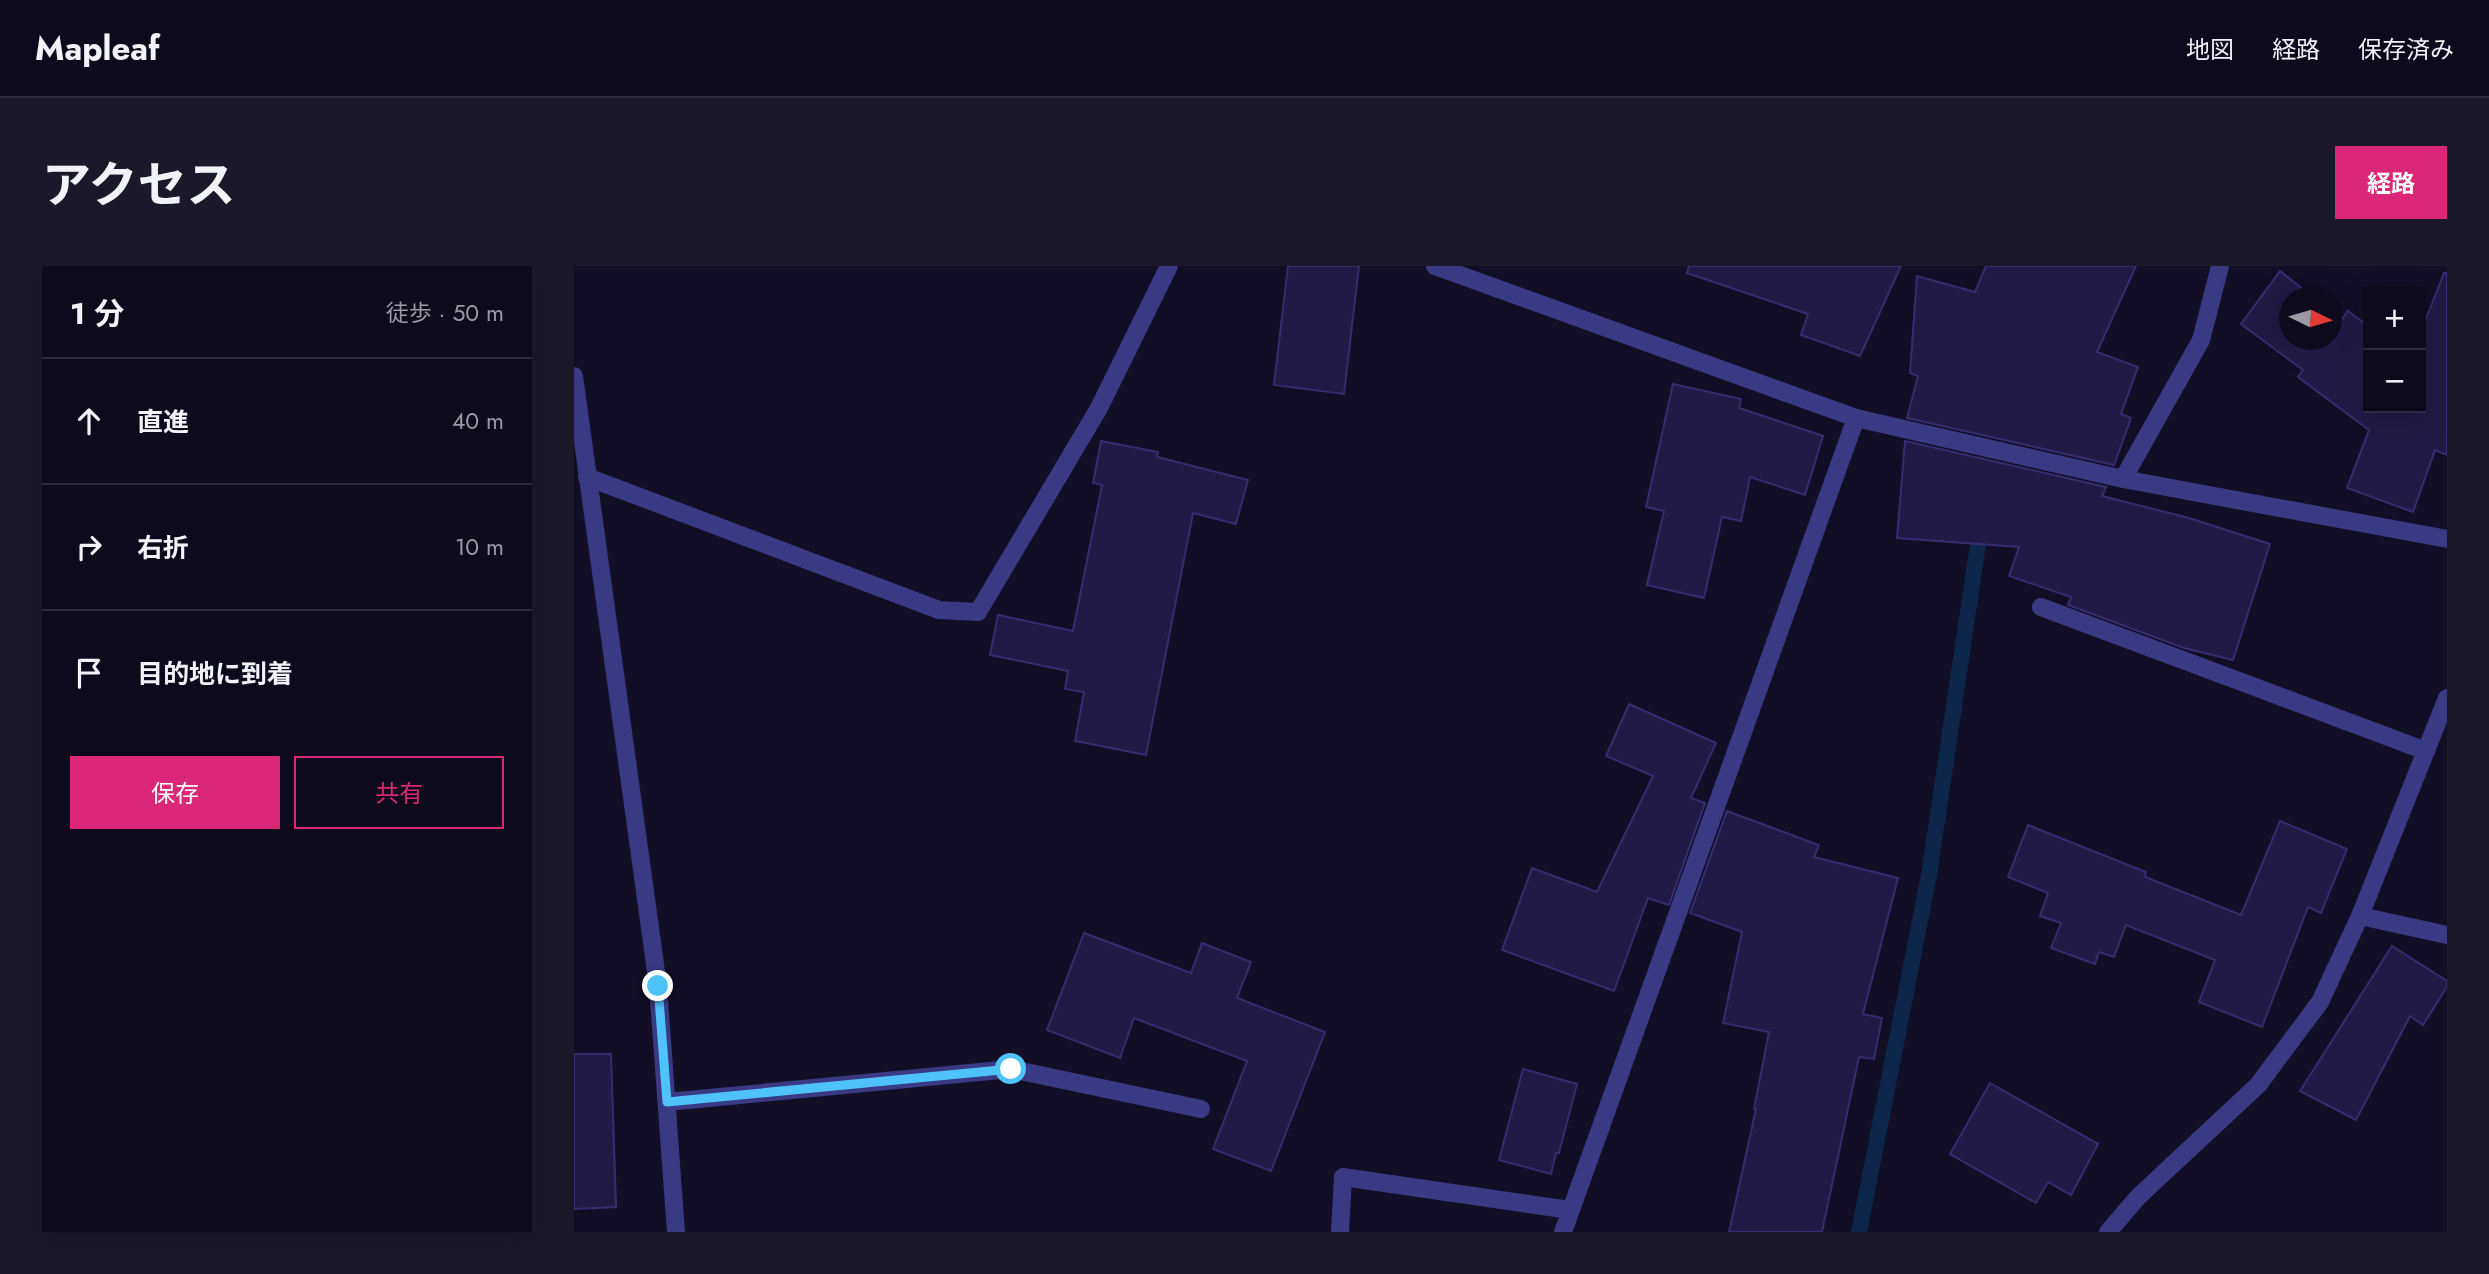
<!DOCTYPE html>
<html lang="ja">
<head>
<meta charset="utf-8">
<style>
  body { margin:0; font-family:Jost,"Noto Sans JP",sans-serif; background:#1b1829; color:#f1f3f6 }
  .controls { position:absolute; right:21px; top:21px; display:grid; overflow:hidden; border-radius:0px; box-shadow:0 7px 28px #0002 }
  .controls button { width:63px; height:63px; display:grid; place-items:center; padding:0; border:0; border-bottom:2px solid #2d2b3b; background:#0d0a1c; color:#f1f3f6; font:35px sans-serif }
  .compass { position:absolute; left:1705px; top:21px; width:63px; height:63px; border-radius:50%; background:#0d0a1c; box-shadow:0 7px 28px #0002; rotate:95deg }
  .stop { position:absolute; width:21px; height:21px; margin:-16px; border:5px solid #4fc3f7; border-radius:50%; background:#fff }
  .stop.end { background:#4fc3f7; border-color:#fff; box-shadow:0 2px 7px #0008 }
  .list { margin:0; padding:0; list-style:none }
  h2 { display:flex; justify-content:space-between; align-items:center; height:91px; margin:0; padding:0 28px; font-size:30px }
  h2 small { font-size:23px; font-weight:400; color:#9a9aa3 }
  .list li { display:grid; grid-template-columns:46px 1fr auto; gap:21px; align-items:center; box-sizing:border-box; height:126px; padding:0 28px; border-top:2px solid #2d2b3b }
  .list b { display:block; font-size:26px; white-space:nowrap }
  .list em { font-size:23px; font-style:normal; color:#9a9aa3 }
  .actions { display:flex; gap:14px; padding:21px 28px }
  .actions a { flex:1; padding:16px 0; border:2px solid #db2777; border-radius:0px; text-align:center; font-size:24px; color:#db2777 }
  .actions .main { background:#db2777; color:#fff }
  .icon { flex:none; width:38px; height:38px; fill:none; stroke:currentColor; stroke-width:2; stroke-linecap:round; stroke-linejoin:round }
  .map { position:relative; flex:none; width:1873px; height:966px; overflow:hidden; border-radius:0px }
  header { display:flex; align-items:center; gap:42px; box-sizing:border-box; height:98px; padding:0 35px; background:#0d0a1c; border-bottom:2px solid #2d2b3b }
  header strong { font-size:33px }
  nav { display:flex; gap:38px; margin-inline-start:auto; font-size:24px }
  .intro { display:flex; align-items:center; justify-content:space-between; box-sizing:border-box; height:168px; padding:0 42px }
  h1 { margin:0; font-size:49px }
  .button { padding:18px 32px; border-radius:0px; background:#db2777; color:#fff; font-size:24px; font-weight:700 }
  main { display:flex; gap:42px; padding:0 42px }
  aside { flex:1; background:#0d0a1c; border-radius:0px; box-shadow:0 7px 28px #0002 }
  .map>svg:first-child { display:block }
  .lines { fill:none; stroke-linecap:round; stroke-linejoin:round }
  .stream { stroke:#0c274b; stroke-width:16 }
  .building { fill:#211a46; stroke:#372c72; stroke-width:2 }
  .minor { stroke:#393984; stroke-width:18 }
  .route { stroke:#4fc3f7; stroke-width:9 }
</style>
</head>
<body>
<header>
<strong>Mapleaf</strong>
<nav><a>地図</a><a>経路</a><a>保存済み</a></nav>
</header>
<div class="intro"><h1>アクセス</h1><a class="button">経路</a></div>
<main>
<aside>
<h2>1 分<small>徒歩 · 50 m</small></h2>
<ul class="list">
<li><svg class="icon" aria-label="ahead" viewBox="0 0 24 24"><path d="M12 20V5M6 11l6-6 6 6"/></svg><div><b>直進</b></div><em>40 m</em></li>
<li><svg class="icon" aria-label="right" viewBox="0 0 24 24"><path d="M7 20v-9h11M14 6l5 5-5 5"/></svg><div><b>右折</b></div><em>10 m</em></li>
<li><svg class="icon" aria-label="arrive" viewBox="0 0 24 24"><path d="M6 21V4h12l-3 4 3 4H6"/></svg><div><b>目的地に到着</b></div></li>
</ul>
<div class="actions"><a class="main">保存</a><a>共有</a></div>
</aside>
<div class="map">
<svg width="1873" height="966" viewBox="0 0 1873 966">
  <rect width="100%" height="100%" fill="#110e25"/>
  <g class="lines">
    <!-- stream -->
    <path class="stream" d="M 1285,966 L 1355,609 L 1407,258"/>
  </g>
  <!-- building -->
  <g class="building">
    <path d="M 714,0 L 785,0 L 770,128 L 700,119 Z"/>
    <path d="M 1115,0 L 1327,0 L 1286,90 L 1227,69 L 1234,48 L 1113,7 Z"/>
    <path d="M 1412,0 L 1562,0 L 1523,86 L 1564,101 L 1547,148 L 1557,152 L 1540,199 L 1333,152 L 1344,110 L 1336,107 L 1343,10 L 1401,26 Z"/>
    <path d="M 1706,5 L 1740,32 L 1716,32 L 1716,74 L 1758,74 L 1758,45 L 1768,53 L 1774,45 L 1794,60 L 1794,142 L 1847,142 L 1847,66 L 1870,7 L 1873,7 L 1873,189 L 1861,184 L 1839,246 L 1773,222 L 1795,164 L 1724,111 L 1729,104 L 1667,58 Z"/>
    <path d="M 1099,118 L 1167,133 L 1165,142 L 1249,170 L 1231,229 L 1176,211 L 1167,255 L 1148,251 L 1130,332 L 1073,319 L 1090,245 L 1072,241 Z"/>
    <path d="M 527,175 L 584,186 L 583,191 L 674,214 L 662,258 L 619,247 L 572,489 L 501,475 L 510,426 L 491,423 L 494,405 L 416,389 L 424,349 L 499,365 L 528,219 L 519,217 Z"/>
    <path d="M 1331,175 L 1532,221 L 1528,230 L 1615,252 L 1696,278 L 1659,394 L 1610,382 L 1494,339 L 1497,331 L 1435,310 L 1445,281 L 1323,272 Z"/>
    <path d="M 1055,438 L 1142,477 L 1117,532 L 1131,537 L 1095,639 L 1074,632 L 1040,725 L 928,684 L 958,602 L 1023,626 L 1079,510 L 1032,490 Z"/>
    <path d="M 1153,545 L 1245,579 L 1240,591 L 1324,612 L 1289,748 L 1308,752 L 1300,793 L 1285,791 L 1248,966 L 1155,966 L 1182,843 L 1180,843 L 1195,766 L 1149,757 L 1168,666 L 1116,647 Z"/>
    <path d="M 1706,555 L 1773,583 L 1747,647 L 1734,641 L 1688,761 L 1625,736 L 1641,694 L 1552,659 L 1540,691 L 1525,686 L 1521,698 L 1477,682 L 1487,657 L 1466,650 L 1474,627 L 1434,611 L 1454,559 L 1572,606 L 1571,611 L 1667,649 Z"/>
    <path d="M 510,667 L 617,707 L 628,677 L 677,696 L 663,732 L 751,766 L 697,905 L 639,883 L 673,795 L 560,752 L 546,792 L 473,764 Z"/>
    <path d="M 1818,680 L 1873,715 L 1873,721 L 1849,759 L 1836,750 L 1782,854 L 1726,825 Z"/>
    <path d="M 0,788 L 37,788 L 42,941 L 0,943 Z"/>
    <path d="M 949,803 L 1003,818 L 985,887 L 982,887 L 977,908 L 925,894 Z"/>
    <path d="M 1416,817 L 1524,878 L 1497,929 L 1474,916 L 1462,937 L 1376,888 Z"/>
  </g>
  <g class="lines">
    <!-- minor -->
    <g class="minor">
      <path d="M 861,0 L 1282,152 L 1549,213 L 1873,273"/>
      <path d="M 0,110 L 84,720 L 102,966"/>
      <path d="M 13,211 L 365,344 L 404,346 L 525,142 L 595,0"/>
      <path d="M 1549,213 L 1627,74 L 1646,0"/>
      <path d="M 1467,341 L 1852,485"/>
      <path d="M 1786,650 L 1873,669"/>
      <path d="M 93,836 L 437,803 L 627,843"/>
      <path d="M 766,966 L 769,911 L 996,944"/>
      <path d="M 989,966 L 1282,152"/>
      <path d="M 1534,966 L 1564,931 L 1684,819 L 1746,736 L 1786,650 L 1873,432"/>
    </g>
  </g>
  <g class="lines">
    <!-- route -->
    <path class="route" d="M 84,720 L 93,836 L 437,803"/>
  </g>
</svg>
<div class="controls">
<button>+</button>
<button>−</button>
</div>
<svg class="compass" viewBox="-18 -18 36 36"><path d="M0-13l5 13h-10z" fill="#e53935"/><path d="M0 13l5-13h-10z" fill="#9a9aa3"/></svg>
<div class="stop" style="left:437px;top:803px"></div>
<div class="stop end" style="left:84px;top:720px"></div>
</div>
</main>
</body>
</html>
